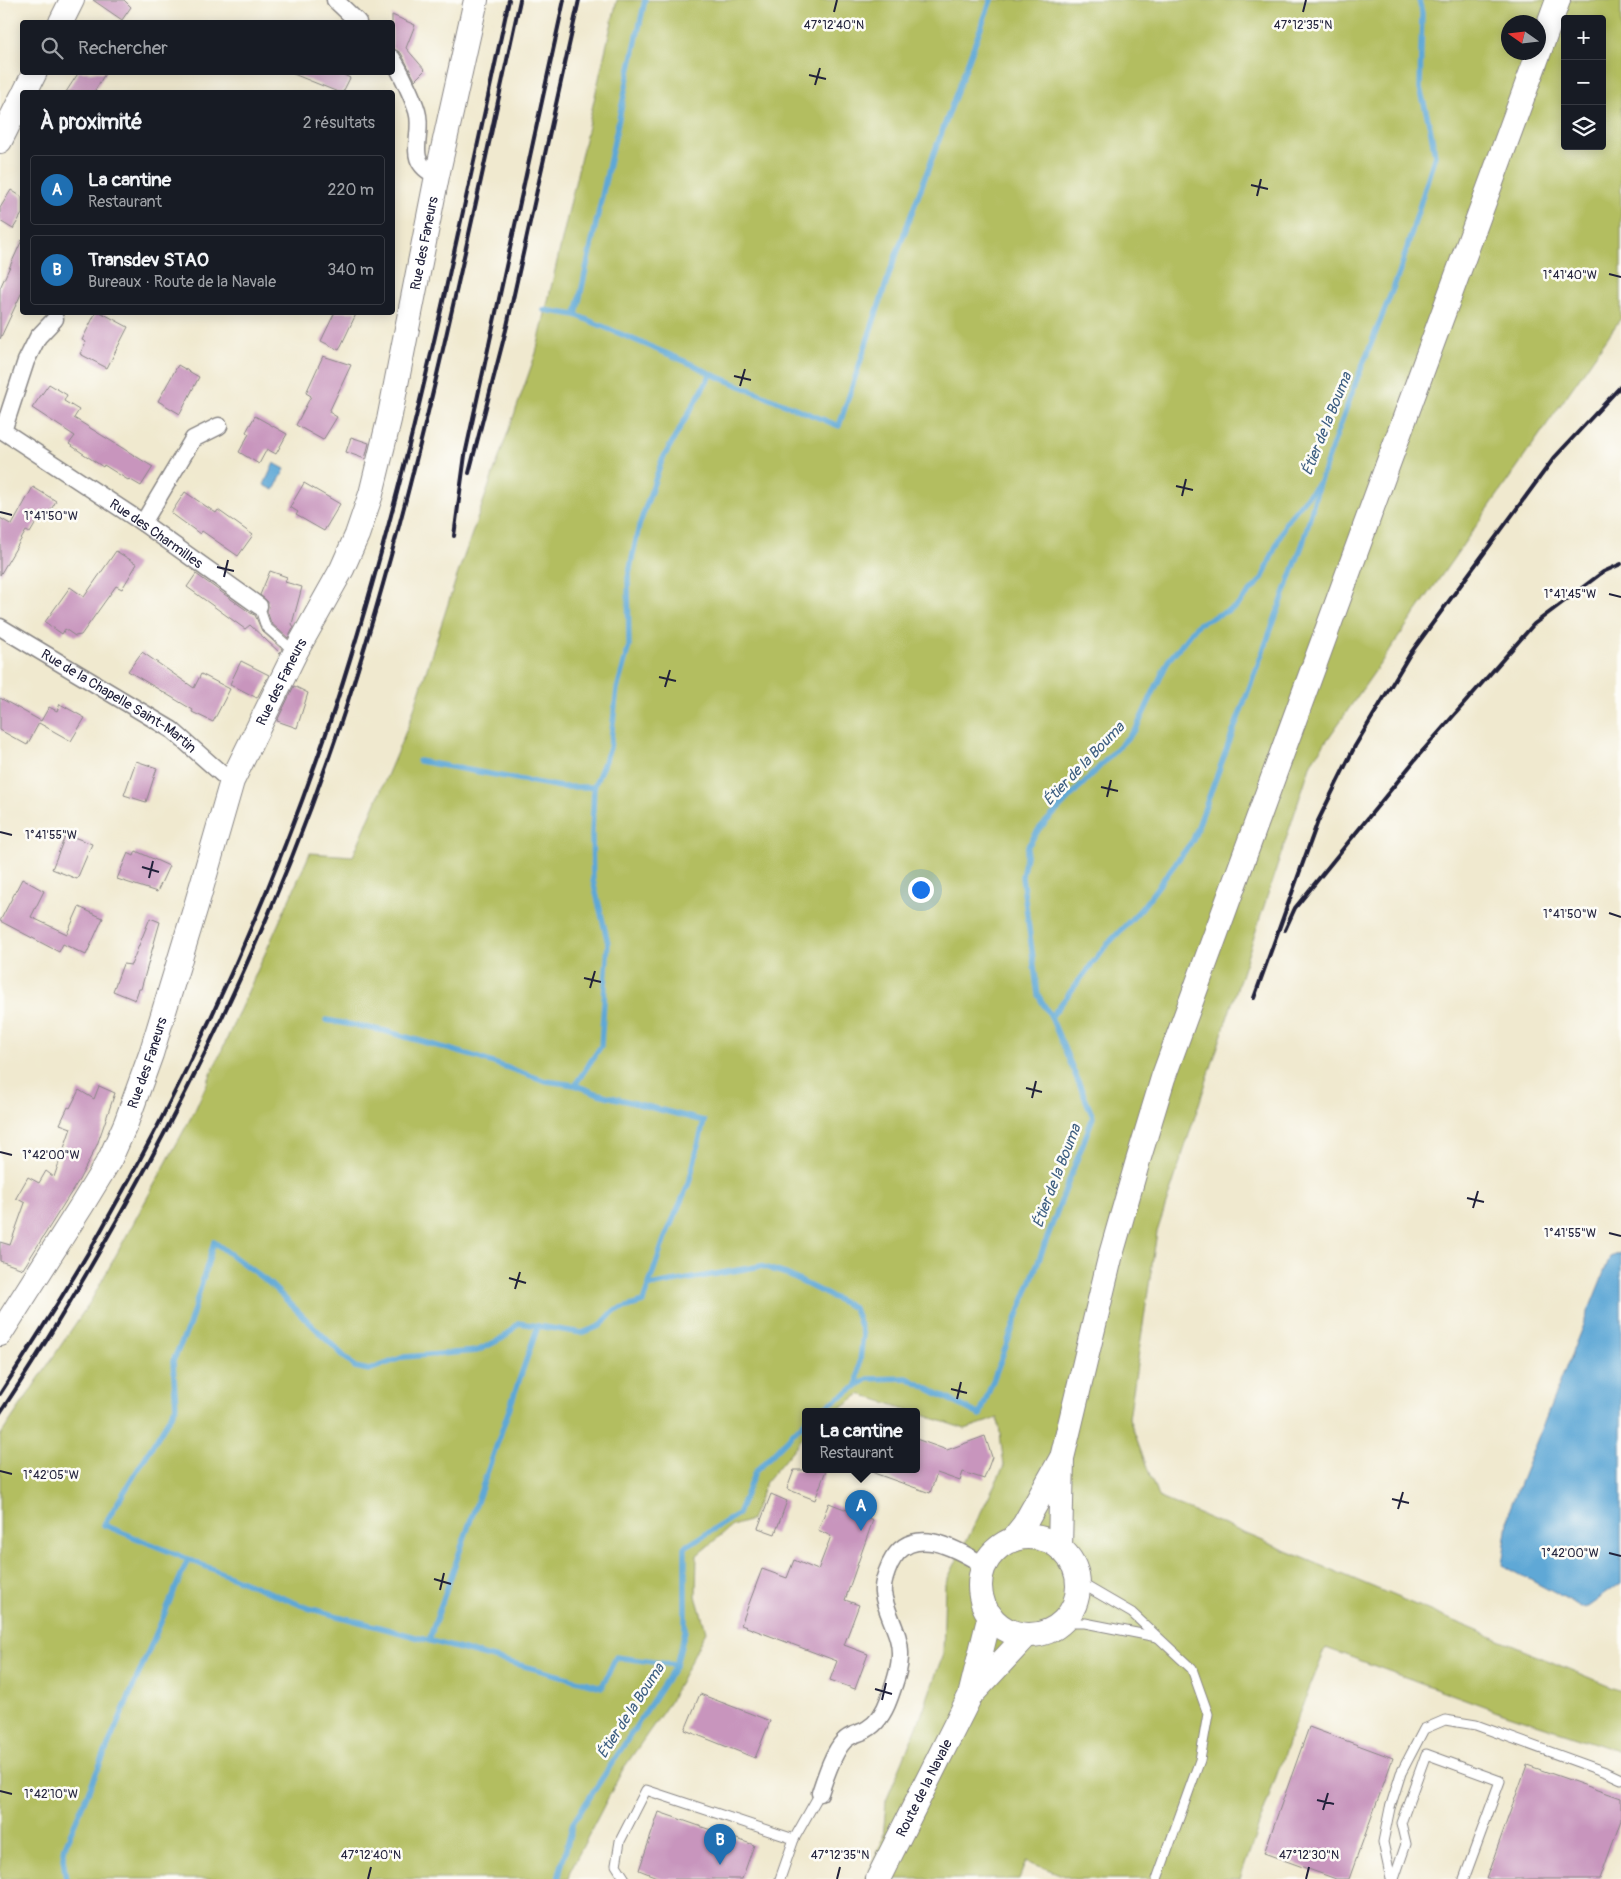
<!DOCTYPE html>
<html lang="fr">
<head>
<meta charset="utf-8">
<style>
  body { margin:0; font-family:Pangolin,sans-serif; background:#242831; color:#f1f3f6 }
  .controls { position:absolute; right:15px; top:15px; display:grid; overflow:hidden; border-radius:5px; box-shadow:0 2px 12px #0003 }
  .controls button { width:45px; height:45px; display:grid; place-items:center; padding:0; border:0; border-bottom:1px solid #363941; background:#171b24; color:#f1f3f6; font:25px sans-serif }
  .compass { position:absolute; left:1501px; top:15px; width:45px; height:45px; border-radius:50%; background:#171b24; box-shadow:0 2px 12px #0003; rotate:284deg }
  .you { position:absolute; left:920px; top:889px; width:18px; height:18px; margin:-12px; border:4px solid #fff; border-radius:50%; background:#1a73e8; box-shadow:0 0 0 8px #1a73e833 }
  .badge { display:grid; place-items:center; width:32px; height:32px; border-radius:50%; background:#1f6fb2; color:#fff; font-size:16px; font-weight:700 }
  .pin { position:absolute; translate:-50% -41px; filter:drop-shadow(0 1px 2px #0008) }
  .pin::after { content:''; position:absolute; top:26px; width:18px; height:15px; background:inherit; clip-path:polygon(0 0,100% 0,50% 100%) }
  .popup { position:absolute; left:802px; top:1408px; width:118px; height:65px; box-sizing:border-box; display:grid; place-content:center; border-radius:5px; background:#171b24; filter:drop-shadow(0 1px 4px #0005); font-size:16px; white-space:nowrap; color:#9ea1a6 }
  .popup b { font-size:19px; color:#f1f3f6 }
  .popup::after { content:''; position:absolute; left:50%; top:100%; margin-left:-10px; border:10px solid transparent; border-top-color:#171b24 }
  .list { margin:0; padding:0; list-style:none }
  h2 { display:flex; justify-content:space-between; align-items:center; height:65px; margin:0; padding:0 20px; font-size:21px }
  h2 small { font-size:16px; font-weight:400; color:#9ea1a6 }
  .list li { display:grid; grid-template-columns:32px 1fr auto; gap:15px; align-items:center; box-sizing:border-box; height:70px; margin:0 10px 10px; padding:0 10px; border:1px solid #363941; border-radius:5px }
  .list b { display:block; font-size:19px; white-space:nowrap }
  .list p { margin:0; font-size:16px; white-space:nowrap; color:#9ea1a6 }
  .list em { font-size:16px; font-style:normal; color:#9ea1a6 }
  .icon { flex:none; width:28px; height:28px; fill:none; stroke:currentColor; stroke-width:2; stroke-linecap:round; stroke-linejoin:round }
  .map { position:relative; flex:none; width:1621px; height:1879px; overflow:hidden }
  .search { position:absolute; background:#171b24; box-shadow:0 2px 12px #0003; left:20px; top:20px; width:375px; height:55px; display:flex; align-items:center; gap:12px; box-sizing:border-box; padding:0 18px; border-radius:5px; color:#9ea1a6; font-size:19px }
  .panel { position:absolute; background:#171b24; box-shadow:0 2px 12px #0003; left:20px; top:90px; width:375px; height:225px; border-radius:5px }
  .map>svg:first-child { display:block }
  .green { fill:#b3be60; stroke:#6a704e; fill-rule:evenodd }
  .water { fill:#5ea8d6; stroke:#406588 }
  .lines { fill:none; stroke-linecap:round; stroke-linejoin:round }
  .stream { stroke:#5ea8d6; stroke-width:5.5 }
  .building { fill:#c895bd }
  .lane-casing { stroke:#898685; stroke-width:11 }
  .street-casing { stroke:#898685; stroke-width:19 }
  .secondary-casing { stroke:#898685; stroke-width:26 }
  .lane { stroke:#fff; stroke-width:9 }
  .street { stroke:#fff; stroke-width:16 }
  .secondary { stroke:#fff; stroke-width:24 }
  .rail { stroke:#22223b; stroke-width:4 }
  .ticks { fill:none; stroke:#22223b; stroke-width:2 }
  .labels { text-anchor:middle; dominant-baseline:central; stroke-width:5; stroke-linejoin:round; paint-order:stroke }
  .street-label { font-size:14px; fill:#22223b; stroke:#fdfcf7 }
  .water-label { font-size:15px; font-style:italic; fill:#3d5e81; stroke:#fdfcf7 }
  .ticks-label { font-size:12px; text-anchor:middle; fill:#22223b; stroke:#fdfcf7; stroke-width:5; stroke-linejoin:round; paint-order:stroke }
</style>
</head>
<body>
<div class="map">
<svg width="1621" height="1879" viewBox="0 0 1621 1879">
  <rect width="100%" height="100%" fill="#fdfcf7"/>
  <filter id="ink" filterUnits="userSpaceOnUse"><feTurbulence type="fractalNoise" baseFrequency=".02" numOctaves="2"/><feDisplacementMap in="SourceGraphic" scale="10" xChannelSelector="R" yChannelSelector="G"/><feConvolveMatrix kernelMatrix="1 2 1 2 8 2 1 2 1" color-interpolation-filters="sRGB"/></filter>
  <filter id="wash" filterUnits="userSpaceOnUse"><feTurbulence type="fractalNoise" baseFrequency=".0096" numOctaves="4" result="noise"/><feDisplacementMap in="SourceGraphic" scale="20" xChannelSelector="R" yChannelSelector="G"/><feGaussianBlur stdDeviation="1.12" result="paint"/><feColorMatrix in="noise" values="0 0 0 0 0 0 0 0 0 0 0 0 0 0 0 0 0 1.4 0 .05"/><feComposite in="paint" operator="in"/></filter>
  <g filter="url(#wash)">
    <rect width="100%" height="100%" fill="#f0e9cf"/>
    <!-- green -->
    <path class="green" d="M 617,0 L 1621,0 L 1621,318 L 1311,763 L 1157,1232 L 1129,1418 L 1158,1497 L 1621,1691 L 1621,1752 L 1503,1713 L 1326,1648 L 1294,1726 L 1240,1879 L 1073,1879 L 1026,1861 L 1019,1879 L 866,1879 L 883,1839 L 886,1801 L 920,1719 L 943,1654 L 945,1584 L 1004,1466 L 998,1418 L 965,1429 L 860,1394 L 835,1412 L 806,1412 L 806,1434 L 766,1482 L 751,1520 L 732,1526 L 697,1555 L 696,1596 L 706,1631 L 669,1703 L 623,1769 L 570,1871 L 568,1879 L 0,1879 L 0,1436 L 92,1299 L 195,1110 L 310,853 L 353,856 L 409,724 L 457,576 L 536,353 ZM 1565,19 L 1602,19 L 1602,146 L 1565,146 ZM 1508,22 L 1538,22 L 1538,52 L 1508,52 Z"/>
    <!-- water -->
    <g class="water">
      <path d="M 274,463 L 285,469 L 274,490 L 264,485 Z"/>
      <path d="M 1621,1253 L 1621,1583 L 1585,1609 L 1502,1565 L 1510,1508 L 1610,1257 Z"/>
    </g>
    <g class="lines">
      <!-- stream -->
      <g class="stream">
        <path d="M 544,310 L 576,315 L 696,366 L 711,374 L 839,426 L 891,269 L 991,0"/>
        <path d="M 576,315 L 645,0"/>
        <path d="M 419,761 L 561,787 L 594,787"/>
        <path d="M 1051,1017 L 1105,947 L 1141,909 L 1193,840 L 1303,543 L 1319,483"/>
        <path d="M 326,1020 L 385,1031 L 473,1056 L 546,1081 L 575,1085 L 599,1094 L 704,1121 L 689,1183 L 664,1240 L 643,1302 L 614,1311 L 600,1326 L 582,1333 L 519,1323 L 503,1338 L 477,1351 L 404,1357 L 369,1370 L 355,1367 L 269,1283 L 214,1242 L 189,1326 L 173,1361 L 176,1407 L 104,1525 L 308,1608 L 602,1687 L 616,1657 L 676,1665"/>
        <path d="M 575,1085 L 601,1046 L 608,943 L 593,880 L 592,834 L 594,787 L 610,748 L 617,689 L 629,646 L 628,578 L 639,526 L 662,460 L 711,374"/>
        <path d="M 649,1286 L 761,1266 L 786,1274 L 854,1308 L 863,1335 L 857,1386"/>
        <path d="M 817,1412 L 868,1379 L 907,1378 L 980,1415 L 1093,1117 L 1051,1017 L 1038,995 L 1022,877 L 1028,846 L 1039,829 L 1136,729 L 1168,661 L 1198,624 L 1236,607 L 1262,579 L 1286,522 L 1320,481 L 1355,384 L 1400,271 L 1435,155 L 1430,127 L 1420,88 L 1422,13 L 1419,0"/>
        <path d="M 429,1640 L 538,1326"/>
        <path d="M 66,1879 L 63,1858 L 65,1846 L 188,1559"/>
        <path d="M 558,1879 L 573,1823 L 676,1665 L 685,1631 L 685,1547 L 738,1514 L 755,1472 L 806,1420"/>
      </g>
    </g>
    <g id="blocks">
      <!-- building -->
      <g class="building">
        <path d="M 93,0 L 124,0 L 131,7 L 122,20 Z"/>
        <path d="M 392,15 L 415,25 L 406,48 L 425,70 L 415,80 L 401,53 L 392,48 Z"/>
        <path d="M 79,72 L 106,72 L 94,92 L 66,92 Z"/>
        <path d="M 338,72 L 350,78 L 343,92 L 338,92 L 291,73 Z"/>
        <path d="M 11,190 L 22,197 L 22,214 L 13,229 L 0,221 L 0,208 Z"/>
        <path d="M 22,240 L 22,292 L 0,339 L 0,288 Z"/>
        <path d="M 96,312 L 100,312 L 128,327 L 107,368 L 80,354 L 86,342 L 82,340 Z"/>
        <path d="M 335,312 L 357,312 L 339,350 L 321,341 Z"/>
        <path d="M 323,356 L 351,365 L 329,412 L 337,417 L 323,440 L 296,425 L 311,396 L 306,393 Z"/>
        <path d="M 178,365 L 199,377 L 180,414 L 158,401 Z"/>
        <path d="M 49,384 L 67,395 L 64,401 L 79,410 L 74,418 L 153,467 L 141,486 L 129,479 L 128,480 L 104,465 L 103,467 L 69,444 L 75,436 L 32,408 Z"/>
        <path d="M 255,416 L 287,434 L 276,454 L 267,449 L 259,464 L 239,452 L 249,434 L 246,432 Z"/>
        <path d="M 351,437 L 369,443 L 365,459 L 346,452 Z"/>
        <path d="M 304,483 L 340,504 L 324,531 L 296,515 L 298,512 L 290,507 Z"/>
        <path d="M 33,487 L 56,501 L 45,520 L 40,516 L 30,533 L 26,531 L 0,575 L 0,518 L 12,525 Z"/>
        <path d="M 185,492 L 216,513 L 218,510 L 253,535 L 238,556 L 202,531 L 200,534 L 171,513 Z"/>
        <path d="M 116,551 L 137,564 L 122,589 L 116,586 L 81,635 L 75,636 L 65,629 L 62,634 L 45,622 L 70,587 L 84,597 Z"/>
        <path d="M 270,571 L 287,577 L 285,582 L 302,587 L 292,624 L 294,627 L 288,638 L 271,623 L 267,611 L 268,602 L 260,595 Z"/>
        <path d="M 196,574 L 252,614 L 255,615 L 262,631 L 282,649 L 280,653 L 250,625 L 245,629 L 187,587 Z"/>
        <path d="M 142,652 L 194,688 L 201,674 L 230,689 L 213,722 L 192,712 L 193,710 L 128,671 Z"/>
        <path d="M 241,661 L 269,675 L 257,698 L 230,684 Z"/>
        <path d="M 294,686 L 308,693 L 297,728 L 277,721 Z"/>
        <path d="M 0,698 L 41,721 L 49,707 L 57,711 L 60,704 L 85,718 L 71,741 L 39,723 L 27,745 L 0,730 Z"/>
        <path d="M 136,761 L 157,768 L 146,802 L 124,795 Z"/>
        <path d="M 66,834 L 92,844 L 77,879 L 52,869 Z"/>
        <path d="M 136,851 L 169,866 L 157,892 L 117,879 L 128,853 L 134,856 Z"/>
        <path d="M 22,879 L 44,891 L 31,917 L 67,934 L 79,907 L 103,918 L 86,955 L 63,944 L 59,952 L 0,921 Z"/>
        <path d="M 150,918 L 160,922 L 141,989 L 139,989 L 135,1000 L 113,991 L 123,964 L 131,965 Z"/>
        <path d="M 99,1086 L 115,1093 L 97,1145 L 79,1180 L 23,1269 L 0,1261 L 0,1242 L 10,1245 L 25,1203 L 16,1198 L 28,1177 L 39,1183 L 46,1171 L 54,1177 L 71,1128 L 60,1124 L 68,1107 L 70,1108 L 79,1090 L 94,1099 Z"/>
        <path d="M 985,1436 L 992,1457 L 984,1479 L 963,1472 L 960,1481 L 937,1473 L 930,1493 L 871,1472 L 871,1470 L 916,1470 L 916,1439 L 947,1450 Z"/>
        <path d="M 794,1470 L 826,1470 L 815,1500 L 787,1489 Z"/>
        <path d="M 771,1494 L 787,1501 L 775,1534 L 758,1528 Z"/>
        <path d="M 829,1503 L 873,1520 L 845,1600 L 859,1605 L 844,1645 L 868,1654 L 855,1689 L 830,1680 L 837,1661 L 741,1625 L 762,1569 L 787,1578 L 794,1560 L 818,1570 L 831,1536 L 818,1530 Z"/>
        <path d="M 700,1694 L 770,1721 L 755,1758 L 685,1730 Z"/>
        <path d="M 1309,1727 L 1393,1758 L 1349,1879 L 1336,1879 L 1264,1853 Z"/>
        <path d="M 1527,1765 L 1621,1798 L 1621,1820 L 1600,1879 L 1486,1879 Z"/>
        <path d="M 659,1812 L 754,1845 L 742,1879 L 662,1879 L 639,1870 Z"/>
      </g>
    </g>
  </g>
  <g filter="url(#ink)">
    <use href="#blocks" fill-opacity="0" stroke="#898685" stroke-width="1"/>
    <g class="lines">
      <!-- lane casing -->
      <g class="lane-casing">
        <g id="lane">
          <path d="M 259,606 L 266,627 L 295,652"/>
          <path d="M 1077,1581 L 1132,1613 L 1192,1669 L 1208,1714 L 1200,1760 L 1157,1879"/>
          <path d="M 1061,1623 L 1085,1623 L 1157,1637"/>
          <path d="M 794,1839 L 820,1793"/>
          <path d="M 625,1879 L 616,1865 L 620,1841 L 646,1790 L 794,1839 L 780,1879"/>
          <path d="M 1391,1879 L 1383,1842 L 1390,1808 L 1401,1773 L 1424,1729 L 1445,1720 L 1476,1725 L 1608,1773 L 1621,1779"/>
          <path d="M 1394,1879 L 1406,1844 L 1401,1823 L 1426,1754 L 1500,1781 L 1464,1879"/>
        </g>
      </g>
      <!-- street casing -->
      <g class="street-casing">
        <g id="street">
          <path d="M 335,0 L 358,22"/>
          <path d="M 392,58 C 400,70 413,98 417,111 C 425,137 402,160 437,176"/>
          <path id="s1" d="M 0,429 L 143,523 L 259,606"/>
          <path d="M 3,431 L 26,361 L 38,337 L 55,319"/>
          <path d="M 143,523 L 193,439 L 219,426"/>
          <path id="s2" d="M 0,627 L 172,730 L 223,775 L 232,781"/>
          <path d="M 820,1793 C 825,1778 833,1752 844,1741 C 850,1734 860,1734 867,1729 C 878,1723 885,1710 889,1699 C 894,1685 900,1670 900,1655 C 901,1633 886,1615 883,1593 C 882,1584 886,1573 890,1564 C 911,1522 956,1548 985,1566"/>
        </g>
      </g>
      <!-- secondary casing -->
      <g class="secondary-casing">
        <g id="secondary">
          <path d="M 61,22 L 72,0"/>
          <path d="M 25,92 L 35,72"/>
          <path d="M 0,141 L 22,97"/>
          <path id="s3" d="M 0,1334 L 82,1205 L 110,1159 L 126,1123 L 151,1054 L 196,906 L 232,781 L 295,653 L 342,569 L 357,535 L 371,494 L 389,420 L 437,176 L 476,0"/>
          <circle cx="1029" cy="1586" r="49"/>
          <path d="M 1012,1540 L 1024,1525 L 1061,1459"/>
          <path d="M 1060,1548 L 1062,1458 L 1110,1258 L 1137,1164 L 1163,1078 L 1558,0"/>
          <path d="M 971,1695 L 1027,1635"/>
          <path id="s4" d="M 878,1879 L 970,1696 L 990,1615"/>
        </g>
      </g>
      <!-- lane -->
      <use href="#lane" class="lane"/>
      <!-- street -->
      <use href="#street" class="street"/>
      <!-- secondary -->
      <use href="#secondary" class="secondary"/>
      <!-- rail -->
      <g class="rail">
        <path d="M 469,473 L 507,326 L 579,0"/>
        <path d="M 454,536 L 465,455 L 564,0"/>
        <path d="M 1285,930 L 1295,908 L 1419,755 L 1534,624 L 1603,572 L 1621,564"/>
        <path d="M 1254,998 L 1318,821 L 1355,746 L 1410,654 L 1554,458 L 1621,386"/>
        <path d="M 0,1394 C 34,1341 68,1289 99,1234 C 194,1067 274,890 335,707 C 410,476 457,237 509,0"/>
        <path d="M 0,1413 C 54,1332 102,1249 148,1164 C 226,1019 294,867 345,710 C 420,478 468,238 520,0"/>
      </g>
    </g>
  </g>
  <!-- ticks -->
  <path class="ticks" d="M 834,12 L 837,0M 1303,12 L 1306,0M 809,75 L 826,79M 815,85 L 820,68M 1251,185 L 1268,189M 1257,196 L 1261,179M 1609,274 L 1621,277M 734,376 L 751,380M 740,386 L 745,369M 1176,486 L 1193,490M 1182,496 L 1186,479M 0,512 L 12,515M 217,567 L 234,571M 224,577 L 228,560M 1609,594 L 1621,597M 659,677 L 676,681M 665,687 L 670,670M 1101,787 L 1118,791M 1107,797 L 1111,780M 0,832 L 12,835M 142,867 L 159,872M 149,878 L 153,861M 1609,913 L 1621,917M 584,978 L 601,982M 590,988 L 595,971M 1026,1088 L 1042,1092M 1032,1098 L 1036,1081M 0,1152 L 12,1155M 1467,1198 L 1484,1202M 1473,1208 L 1478,1191M 1609,1233 L 1621,1236M 509,1278 L 526,1283M 515,1289 L 520,1272M 951,1389 L 967,1393M 957,1399 L 961,1382M 0,1471 L 12,1474M 1392,1499 L 1409,1503M 1398,1509 L 1403,1492M 1609,1553 L 1621,1556M 434,1579 L 451,1584M 440,1590 L 444,1573M 875,1689 L 892,1694M 882,1700 L 886,1683M 0,1791 L 12,1794M 1317,1800 L 1334,1804M 1323,1810 L 1328,1793M 368,1879 L 371,1867M 837,1879 L 840,1867M 1306,1879 L 1309,1867"/>
  <g class="labels">
    <!-- street labels -->
    <g class="street-label">
      <text stroke="none"><textPath href="#s3" startOffset="1180">Rue des Faneurs</textPath></text>
      <text stroke="none"><textPath href="#s1" startOffset="188">Rue des Charmilles</textPath></text>
      <text stroke="none"><textPath href="#s3" startOffset="715">Rue des Faneurs</textPath></text>
      <text stroke="none"><textPath href="#s2" startOffset="140">Rue de la Chapelle Saint-Martin</textPath></text>
      <text stroke="none"><textPath href="#s3" startOffset="310">Rue des Faneurs</textPath></text>
      <text stroke="none"><textPath href="#s4" startOffset="102">Route de la Navale</textPath></text>
    </g>
    <!-- water labels -->
    <g class="water-label">
      <text transform="translate(1327 424) rotate(-68)">Étier de la Bouma</text>
      <text transform="translate(1084 764) rotate(-46)">Étier de la Bouma</text>
      <text transform="translate(1057 1176) rotate(-69)">Étier de la Bouma</text>
      <text transform="translate(631 1711) rotate(-57)">Étier de la Bouma</text>
    </g>
  </g>
  <g class="ticks-label">
    <text x="834" y="29">47°12'40"N</text>
    <text x="1303" y="29">47°12'35"N</text>
    <text x="1570" y="279">1°41'40"W</text>
    <text x="51" y="520">1°41'50"W</text>
    <text x="1570" y="598">1°41'45"W</text>
    <text x="51" y="839">1°41'55"W</text>
    <text x="1570" y="918">1°41'50"W</text>
    <text x="51" y="1159">1°42'00"W</text>
    <text x="1570" y="1237">1°41'55"W</text>
    <text x="51" y="1479">1°42'05"W</text>
    <text x="1570" y="1557">1°42'00"W</text>
    <text x="51" y="1798">1°42'10"W</text>
    <text x="371" y="1859">47°12'40"N</text>
    <text x="840" y="1859">47°12'35"N</text>
    <text x="1309" y="1859">47°12'30"N</text>
  </g>
</svg>
<div class="controls">
<button>+</button>
<button>−</button>
<button><svg class="icon" aria-label="layers" viewBox="0 0 24 24"><path d="M12 4l9 5-9 5-9-5zM3 14l9 5 9-5"/></svg></button>
</div>
<svg class="compass" viewBox="-18 -18 36 36"><path d="M0-13l5 13h-10z" fill="#e53935"/><path d="M0 13l5-13h-10z" fill="#9ea1a6"/></svg>
<div class="you"></div>
<div class="pin badge" style="left:861px;top:1531px">A</div>
<div class="popup"><b>La cantine</b>Restaurant</div>
<div class="pin badge" style="left:720px;top:1865px">B</div>
<div class="search"><svg class="icon" aria-label="search" viewBox="0 0 24 24"><circle cx="10" cy="10" r="6"/><path d="M15 15l6 6"/></svg>Rechercher</div>
<section class="panel">
<h2>À proximité<small>2 résultats</small></h2>
<ul class="list">
<li><span class="badge">A</span><div><b>La cantine</b><p>Restaurant</p></div><em>220 m</em></li>
<li><span class="badge">B</span><div><b>Transdev STAO</b><p>Bureaux · Route de la Navale</p></div><em>340 m</em></li>
</ul>
</section>
</div>
</body>
</html>
